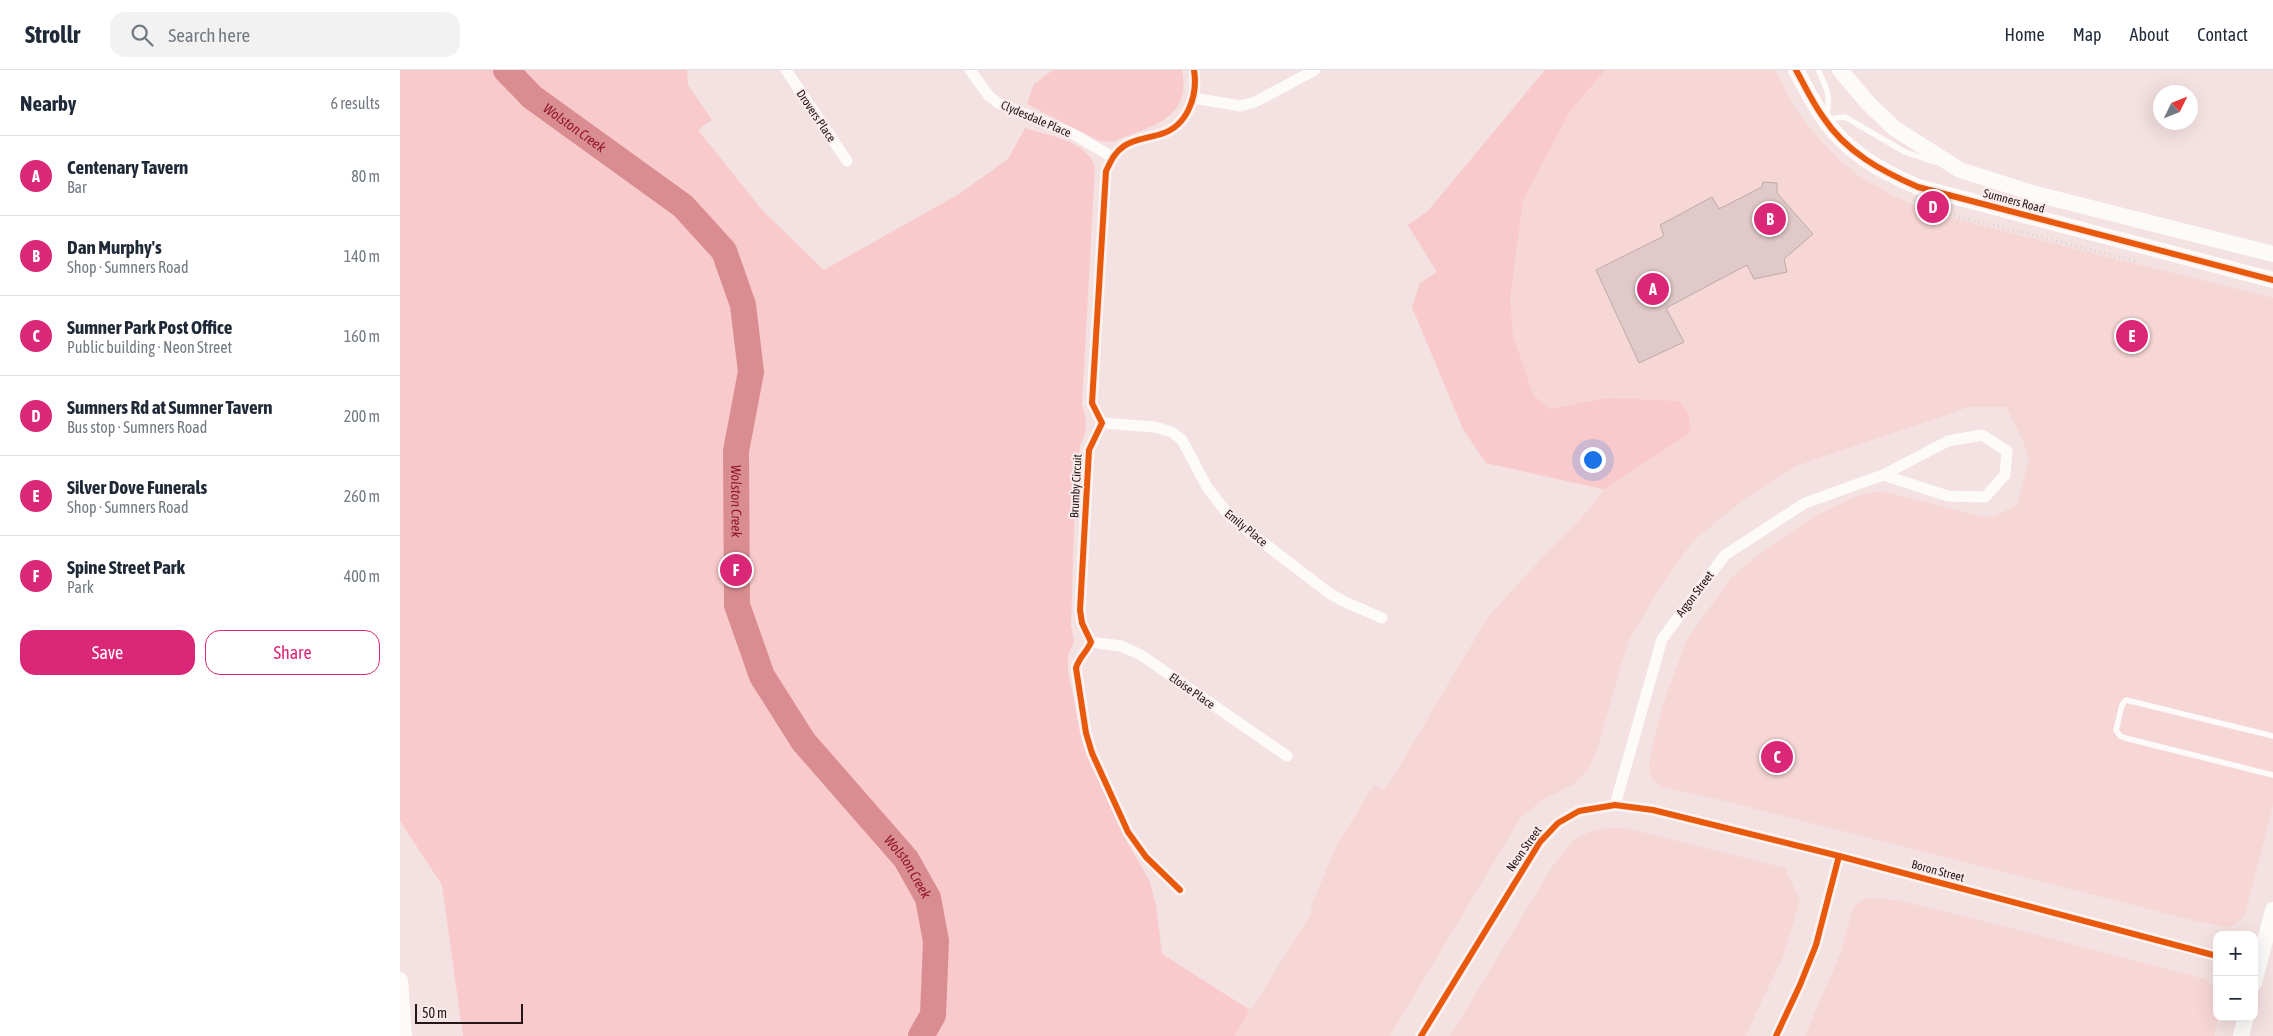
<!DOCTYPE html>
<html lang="en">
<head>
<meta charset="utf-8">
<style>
  body { margin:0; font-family:"Asap Condensed",sans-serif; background:#f2f2f3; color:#1f2937 }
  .controls { position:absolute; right:15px; bottom:15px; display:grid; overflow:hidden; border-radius:10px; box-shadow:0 5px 20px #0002 }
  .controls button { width:45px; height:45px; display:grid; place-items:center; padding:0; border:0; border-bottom:1px solid #e0e1e3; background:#fff; color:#1f2937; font:25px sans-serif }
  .compass { position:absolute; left:1753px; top:15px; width:45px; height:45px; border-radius:50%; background:#fff; box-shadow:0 5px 20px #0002; rotate:47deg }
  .scale { position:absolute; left:15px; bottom:12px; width:108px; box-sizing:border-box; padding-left:5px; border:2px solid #221616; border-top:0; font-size:14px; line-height:18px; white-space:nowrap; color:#221616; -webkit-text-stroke:4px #fbecec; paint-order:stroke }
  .you { position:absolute; left:1192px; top:389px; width:18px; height:18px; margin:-12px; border:4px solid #fff; border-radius:50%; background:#1a73e8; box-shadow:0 0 0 8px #1a73e833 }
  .badge { display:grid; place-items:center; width:32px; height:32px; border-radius:50%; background:#db2777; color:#fff; font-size:16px; font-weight:700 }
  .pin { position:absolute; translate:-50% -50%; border:2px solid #fff; box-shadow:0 1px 5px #0006 }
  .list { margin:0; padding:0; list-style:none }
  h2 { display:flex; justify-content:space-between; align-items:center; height:65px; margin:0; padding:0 20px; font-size:21px }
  h2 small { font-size:16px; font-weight:400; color:#747a83 }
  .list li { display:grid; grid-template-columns:32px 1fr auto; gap:15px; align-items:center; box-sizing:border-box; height:80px; padding:0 20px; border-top:1px solid #e0e1e3 }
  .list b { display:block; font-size:19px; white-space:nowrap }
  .list p { margin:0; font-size:16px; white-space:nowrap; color:#747a83 }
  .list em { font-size:16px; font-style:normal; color:#747a83 }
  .actions { display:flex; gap:10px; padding:15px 20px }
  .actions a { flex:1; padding:11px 0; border:1px solid #db2777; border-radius:15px; text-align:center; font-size:18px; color:#db2777 }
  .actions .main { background:#db2777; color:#fff }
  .icon { flex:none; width:28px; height:28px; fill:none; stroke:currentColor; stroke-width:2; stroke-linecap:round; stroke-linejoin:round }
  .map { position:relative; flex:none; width:1873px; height:966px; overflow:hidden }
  header { display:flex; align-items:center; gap:30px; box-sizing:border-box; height:70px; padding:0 25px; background:#fff; border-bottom:1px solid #e0e1e3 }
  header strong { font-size:24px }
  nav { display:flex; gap:28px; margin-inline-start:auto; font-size:18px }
  .search { width:350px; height:45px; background:#f2f2f3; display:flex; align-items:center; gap:12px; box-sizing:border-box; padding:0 18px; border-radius:15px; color:#747a83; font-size:19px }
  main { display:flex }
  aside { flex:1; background:#fff }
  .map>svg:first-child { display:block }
  .built { fill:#f7d6d6 }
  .green { fill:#f9cacb }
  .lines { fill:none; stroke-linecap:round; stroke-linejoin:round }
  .river { stroke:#d98d90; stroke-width:26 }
  .building { fill:#e1c9c9; stroke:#baabab }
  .path { stroke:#d7d1d1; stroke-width:2.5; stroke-dasharray:1 4; stroke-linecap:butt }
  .lane { stroke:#fdfafa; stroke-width:5.5 }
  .street { stroke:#fdfafa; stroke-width:11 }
  .secondary { stroke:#fdfafa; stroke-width:16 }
  .cycleway-casing { stroke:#fbecec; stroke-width:9 }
  .cycleway { stroke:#e8590c; stroke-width:6 }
  .labels { text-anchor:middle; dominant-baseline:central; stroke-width:4; stroke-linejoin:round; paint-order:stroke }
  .street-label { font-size:12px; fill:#221616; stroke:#fbecec }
  .water-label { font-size:14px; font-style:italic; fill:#91152c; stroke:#fbecec }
</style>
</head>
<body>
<header>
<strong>Strollr</strong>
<div class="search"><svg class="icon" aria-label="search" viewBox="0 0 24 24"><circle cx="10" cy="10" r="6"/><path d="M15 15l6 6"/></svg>Search here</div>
<nav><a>Home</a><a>Map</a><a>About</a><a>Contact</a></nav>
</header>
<main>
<aside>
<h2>Nearby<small>6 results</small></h2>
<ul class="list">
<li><span class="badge">A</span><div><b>Centenary Tavern</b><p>Bar</p></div><em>80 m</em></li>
<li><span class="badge">B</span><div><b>Dan Murphy's</b><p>Shop · Sumners Road</p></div><em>140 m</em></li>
<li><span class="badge">C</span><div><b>Sumner Park Post Office</b><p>Public building · Neon Street</p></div><em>160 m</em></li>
<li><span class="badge">D</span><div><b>Sumners Rd at Sumner Tavern</b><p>Bus stop · Sumners Road</p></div><em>200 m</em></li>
<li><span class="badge">E</span><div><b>Silver Dove Funerals</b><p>Shop · Sumners Road</p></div><em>260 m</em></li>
<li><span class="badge">F</span><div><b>Spine Street Park</b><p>Park</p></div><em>400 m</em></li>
</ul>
<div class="actions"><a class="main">Save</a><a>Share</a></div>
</aside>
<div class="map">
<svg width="1873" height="966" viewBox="0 0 1873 966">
  <rect width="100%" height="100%" fill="#f4e1e1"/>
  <!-- built -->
  <g class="built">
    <path d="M 1145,0 L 1375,0 L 1392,33 L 1411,60 L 1443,93 L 1459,106 L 1495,127 L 1526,140 L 1572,153 L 1873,228 L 1873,735 L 1845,844 L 1840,850 L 1833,855 L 1824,857 L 1792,850 L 1325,731 L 1262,717 L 1253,710 L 1249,701 L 1251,681 L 1263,634 L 1287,569 L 1332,507 L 1358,485 L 1415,446 L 1457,426 L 1482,421 L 1584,447 L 1595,446 L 1617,435 L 1629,390 L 1624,373 L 1606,337 L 1569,337 L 1396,396 L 1343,430 L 1293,471 L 1257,522 L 1228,572 L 1198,676 L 1189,698 L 1174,714 L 1144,729 L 1121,747 L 990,966 L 835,966 L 913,840 L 910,838 L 938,773 L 974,715 L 985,720 L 1088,547 L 1140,490 L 1178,452 L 1204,420 L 1086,393 L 1063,359 L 1012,237 L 1020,213 L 1037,202 L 1008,155 L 1028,141 Z"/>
    <path d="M 1207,758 L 1225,758 L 1385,798 L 1400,831 L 1382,889 L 1345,966 L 1050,966 L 1154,794 L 1175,769 L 1189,762 Z"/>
    <path d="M 1466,828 L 1497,830 L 1583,851 L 1805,909 L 1817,918 L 1817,947 L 1818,947 L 1814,966 L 1405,966 L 1441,882 L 1452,841 L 1457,833 Z"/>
  </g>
  <!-- green -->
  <g class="green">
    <path d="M 0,0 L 287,0 L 288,15 L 312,50 L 298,60 L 363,141 L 424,200 L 559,124 L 608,89 L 625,58 C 649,66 685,70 695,96 L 682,335 C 687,351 688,360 680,375 L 674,459 L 671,555 L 674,572 L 668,585 L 668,601 L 682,672 L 688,688 L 727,772 L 749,810 L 756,835 L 762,884 L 850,940 L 835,966 L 63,966 L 42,815 L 0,751 Z"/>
    <path d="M 653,0 L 782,0 C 792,51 749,56 713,72 L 699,71 L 627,34 L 634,14 Z"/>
    <path d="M 1145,0 L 1205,0 L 1170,41 L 1123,130 L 1110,228 L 1113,266 L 1133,325 L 1149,339 L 1209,328 L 1278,331 L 1288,343 L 1291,362 L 1204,419 L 1086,393 L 1063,359 L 1012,237 L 1020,213 L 1037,202 L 1008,155 L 1028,141 Z"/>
  </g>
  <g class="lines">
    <!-- river -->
    <path class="river" id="s1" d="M 106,0 L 132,27 L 283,136 L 324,181 L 343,235 L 351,302 L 336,381 L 337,535 L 362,606 L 403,671 L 506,789 L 528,828 L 536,871 L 533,945 L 521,966"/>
  </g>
  <!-- building -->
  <path class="building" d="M 1363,112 L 1377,113 L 1377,123 L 1413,164 L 1384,189 L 1387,202 L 1354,209 L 1347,195 L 1266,238 L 1284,272 L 1239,293 L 1196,200 L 1264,166 L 1260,155 L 1312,127 L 1319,139 L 1362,117 Z"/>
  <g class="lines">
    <!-- path -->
    <path class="path" d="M 1516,134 L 1548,144 L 1736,191"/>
    <!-- lane -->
    <g class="lane">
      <path d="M 1418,0 C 1426,16 1432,28 1426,45"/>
      <path d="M 1428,49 L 1445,47 L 1505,82 L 1535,92"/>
      <path d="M 1873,666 L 1726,630 L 1722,635 L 1716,660 L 1720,666 L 1725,668 L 1873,705"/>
    </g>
    <!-- street -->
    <g class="street">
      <path d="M 386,0 L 447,91"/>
      <path d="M 570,0 L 589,26 L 598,33 L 675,65 L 712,87"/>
      <path d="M 793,28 L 840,36 L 855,32 L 915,0"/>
      <path d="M 702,353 L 755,357 L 772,362 L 782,370 L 807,417 L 830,447 L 929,523 L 943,531 L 982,548"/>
      <path d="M 1582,365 L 1607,381 L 1605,405 L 1585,427 L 1548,426 L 1483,405 L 1548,371 Z"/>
      <path d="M 691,572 L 721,576 L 741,585 L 887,686"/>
      <path d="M 1215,735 L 1262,569 L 1325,485 L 1405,433 L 1483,405"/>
      <path d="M 780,820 L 746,787 L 728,762 L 692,683 L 686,663 L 676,598 C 679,587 687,582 691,572 L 682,553 L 680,540 L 689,380 L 702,353 L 692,333 L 706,101 C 711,91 714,83 724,76 C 734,69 749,68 761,64 C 788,56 798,25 794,0"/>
      <path d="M 1021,966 L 1140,772 L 1158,753 L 1179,741 L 1215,735 L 1253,740 L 1439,786"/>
      <path d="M 1376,966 L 1400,915 L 1416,875 L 1439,786 L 1817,886"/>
    </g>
    <!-- secondary -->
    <g class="secondary">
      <path d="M 1396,0 C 1405,16 1412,32 1423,47 C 1446,82 1481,101 1518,117 L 1873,210"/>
      <path d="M 1440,0 L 1468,33 L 1494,58 L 1560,100 L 1632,123 L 1873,184"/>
      <path d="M 0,910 L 4,966"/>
      <path d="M 1854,913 L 1873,840"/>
      <path d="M 1841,966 L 1846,947"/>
    </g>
    <!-- cycleway casing -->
    <g class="cycleway-casing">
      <g id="cycleway">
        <path d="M 1396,0 C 1405,16 1412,32 1423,47 C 1446,82 1481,101 1518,117 L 1873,210"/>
        <path d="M 780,820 L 746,787 L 728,762 L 692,683 L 686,663 L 676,598 C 679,587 687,582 691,572 L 682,553 L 680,540 L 689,380 L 702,353 L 692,333 L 706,101 C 711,91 714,83 724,76 C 734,69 749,68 761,64 C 788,56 798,25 794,0"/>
        <path d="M 1021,966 L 1140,772 L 1158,753 L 1179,741 L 1215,735 L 1253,740 L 1439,786"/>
        <path d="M 1376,966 L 1400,915 L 1416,875 L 1439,786 L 1817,886"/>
      </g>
    </g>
    <!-- cycleway -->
    <use href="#cycleway" class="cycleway"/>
  </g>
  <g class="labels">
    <!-- street labels -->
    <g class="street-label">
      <text transform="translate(416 46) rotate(56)">Drovers Place</text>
      <text transform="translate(636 49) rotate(23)">Clydesdale Place</text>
      <text transform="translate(1614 131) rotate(15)">Sumners Road</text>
      <text transform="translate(676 416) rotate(-87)">Brumby Circuit</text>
      <text transform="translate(846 458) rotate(39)">Emily Place</text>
      <text transform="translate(1295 524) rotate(-53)">Argon Street</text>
      <text transform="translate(792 621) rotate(35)">Eloise Place</text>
      <text transform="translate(1124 779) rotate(-55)">Neon Street</text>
      <text transform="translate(1538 801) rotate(15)">Boron Street</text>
    </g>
    <!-- water labels -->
    <g class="water-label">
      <text stroke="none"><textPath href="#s1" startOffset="90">Wolston Creek</textPath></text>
      <text stroke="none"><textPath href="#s1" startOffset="540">Wolston Creek</textPath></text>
      <text stroke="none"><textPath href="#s1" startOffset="960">Wolston Creek</textPath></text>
    </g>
  </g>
</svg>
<div class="controls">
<button>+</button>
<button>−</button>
</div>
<svg class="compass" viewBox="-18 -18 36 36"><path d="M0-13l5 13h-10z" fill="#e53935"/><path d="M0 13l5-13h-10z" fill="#747a83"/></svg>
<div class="scale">50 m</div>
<div class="you"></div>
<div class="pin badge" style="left:1253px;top:219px">A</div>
<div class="pin badge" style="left:1370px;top:149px">B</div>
<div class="pin badge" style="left:1377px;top:687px">C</div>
<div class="pin badge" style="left:1533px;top:137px">D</div>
<div class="pin badge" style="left:1732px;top:266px">E</div>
<div class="pin badge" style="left:336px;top:500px">F</div>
</div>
</main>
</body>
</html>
